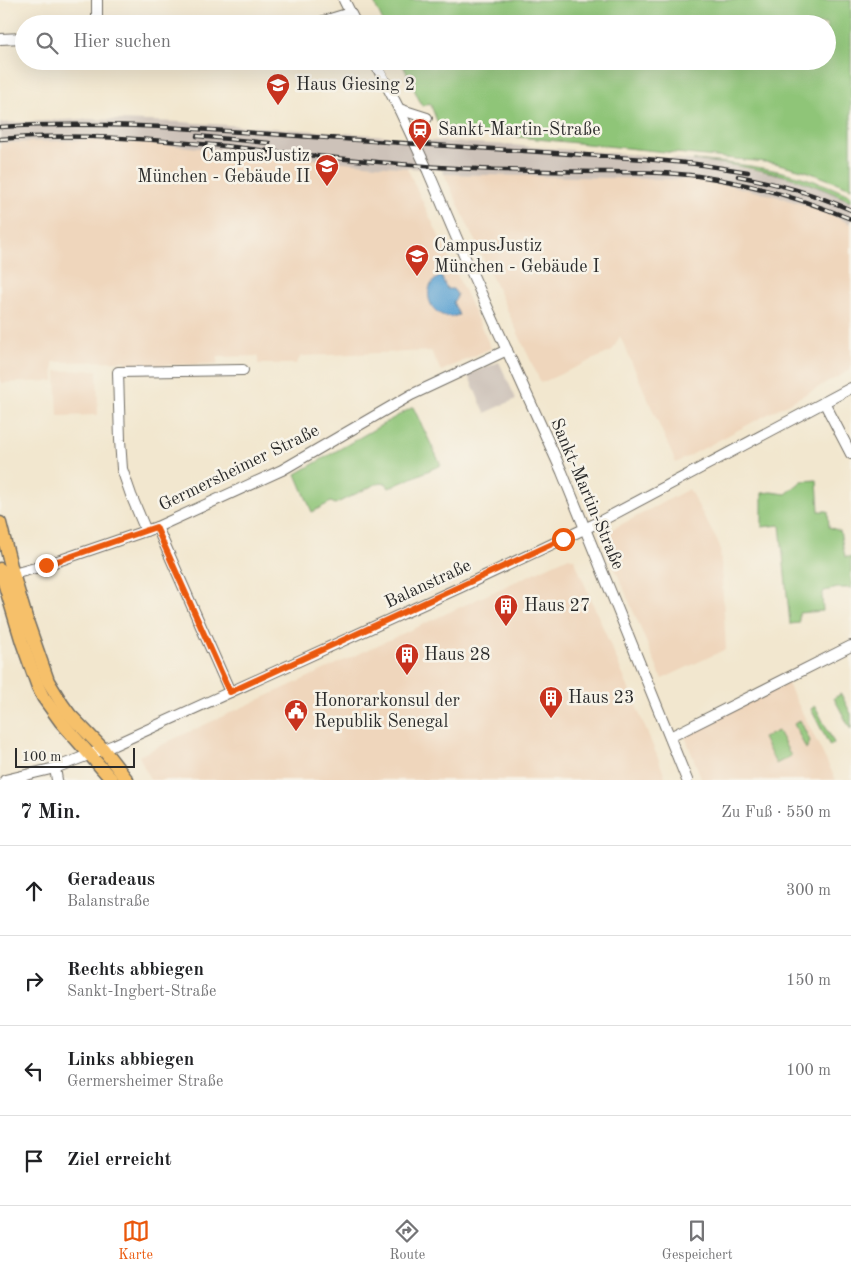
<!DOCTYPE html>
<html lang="de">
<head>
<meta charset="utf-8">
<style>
  body { margin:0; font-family:"Old Standard TT",serif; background:#f2f2f2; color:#202124 }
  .scale { position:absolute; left:15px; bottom:12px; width:120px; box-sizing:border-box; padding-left:5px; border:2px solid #2b2b2b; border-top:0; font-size:14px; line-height:18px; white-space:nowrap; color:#2b2b2b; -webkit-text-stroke:4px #f7f3e8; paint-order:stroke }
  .stop { position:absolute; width:15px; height:15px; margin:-11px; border:4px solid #ea580c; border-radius:50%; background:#fff }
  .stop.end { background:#ea580c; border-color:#fff; box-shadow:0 1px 5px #0008 }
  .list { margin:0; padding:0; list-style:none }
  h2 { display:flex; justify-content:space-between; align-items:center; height:65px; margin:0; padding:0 20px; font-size:21px }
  h2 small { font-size:16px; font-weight:400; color:#757577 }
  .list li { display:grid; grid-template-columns:32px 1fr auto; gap:15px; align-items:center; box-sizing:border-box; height:90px; padding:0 20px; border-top:1px solid #e0e0e0 }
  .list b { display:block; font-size:19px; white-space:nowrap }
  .list p { margin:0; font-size:16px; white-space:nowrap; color:#757577 }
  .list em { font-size:16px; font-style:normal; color:#757577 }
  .icon { flex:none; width:28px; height:28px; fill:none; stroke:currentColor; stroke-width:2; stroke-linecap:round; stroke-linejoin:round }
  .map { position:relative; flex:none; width:851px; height:780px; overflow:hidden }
  .search { position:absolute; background:#fff; box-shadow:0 5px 20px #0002; left:15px; right:15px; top:15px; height:55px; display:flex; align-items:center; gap:12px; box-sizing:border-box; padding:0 18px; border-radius:28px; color:#757577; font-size:19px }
  .sheet { height:425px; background:#fff }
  nav { display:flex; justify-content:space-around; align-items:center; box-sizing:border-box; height:70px; border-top:1px solid #e0e0e0; background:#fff; font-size:14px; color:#757577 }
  nav a { display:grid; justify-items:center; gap:2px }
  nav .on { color:#ea580c }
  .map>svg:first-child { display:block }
  .built { fill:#efd6bc }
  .industrial { fill:#cdc2b9 }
  .green { fill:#8fc578; stroke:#5d7852 }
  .water { fill:#5ba2d2; stroke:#43667e }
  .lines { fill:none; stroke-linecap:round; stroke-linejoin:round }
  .minor-casing { stroke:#716d64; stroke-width:12 }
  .major-casing { stroke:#716d64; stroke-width:15 }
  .minor { stroke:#fff; stroke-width:10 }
  .major { stroke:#f6c06b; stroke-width:12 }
  .rail-casing { stroke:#2b2b2b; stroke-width:4.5 }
  .rail { stroke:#f7f3e8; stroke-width:2.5; stroke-dasharray:8; stroke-linecap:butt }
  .route { stroke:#ea580c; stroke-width:6 }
  .labels { text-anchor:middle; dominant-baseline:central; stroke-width:5; stroke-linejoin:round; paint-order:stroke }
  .poi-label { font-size:18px; fill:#2b2b2b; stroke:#f7f3e8; text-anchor:start }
  .street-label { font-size:18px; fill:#2b2b2b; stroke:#f7f3e8 }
</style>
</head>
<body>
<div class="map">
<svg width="851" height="780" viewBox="0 0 851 780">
  <rect width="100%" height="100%" fill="#f7f3e8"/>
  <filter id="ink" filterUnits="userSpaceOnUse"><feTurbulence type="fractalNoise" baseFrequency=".02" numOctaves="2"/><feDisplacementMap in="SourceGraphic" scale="10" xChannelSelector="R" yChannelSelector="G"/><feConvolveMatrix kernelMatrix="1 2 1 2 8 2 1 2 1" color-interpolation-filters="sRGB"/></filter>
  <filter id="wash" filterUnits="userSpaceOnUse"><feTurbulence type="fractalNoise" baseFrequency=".0096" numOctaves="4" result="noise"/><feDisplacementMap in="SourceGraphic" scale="20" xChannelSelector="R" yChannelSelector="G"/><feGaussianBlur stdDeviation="1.12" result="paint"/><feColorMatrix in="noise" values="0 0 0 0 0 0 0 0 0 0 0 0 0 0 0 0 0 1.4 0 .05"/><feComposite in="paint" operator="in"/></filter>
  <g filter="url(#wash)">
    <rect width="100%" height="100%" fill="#f2e7cf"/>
    <!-- built -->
    <g class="built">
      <path d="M 87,140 L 147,143 L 206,148 L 407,168 L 491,348 L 441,371 L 431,351 L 301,356 L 296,364 L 258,364 L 258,356 L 218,357 L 217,364 L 126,366 L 126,361 L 53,362 L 54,381 L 0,383 L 0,143 Z"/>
      <path d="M 444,174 L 698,180 L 732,186 L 779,197 L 820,210 L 851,224 L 851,370 L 676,463 L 620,336 L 612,351 L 541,383 Z"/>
      <path d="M 97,370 L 98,415 L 58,416 L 56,371 Z"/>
      <path d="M 689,489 L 720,546 L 726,649 L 662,679 L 601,535 Z"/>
      <path d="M 569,557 L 574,559 L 658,758 L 666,780 L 150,780 L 139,756 L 180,736 Z"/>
      <path d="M 786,680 L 836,780 L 702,780 L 684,734 Z"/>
    </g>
    <!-- industrial -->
    <g class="industrial">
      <path d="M 84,119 L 180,122 L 258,127 L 387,136 L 394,139 L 511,145 L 661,157 L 715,163 L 781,175 L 826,190 L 851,201 L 851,224 L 820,210 L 779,197 L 732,186 L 697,180 L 444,174 L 442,170 L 407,168 L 147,143 L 87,140 L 0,143 L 0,123 Z"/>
      <path d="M 499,362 L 516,399 L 485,413 L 468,375 Z"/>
    </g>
    <!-- green -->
    <g class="green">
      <path d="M 373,0 L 851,0 L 851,188 L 806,171 L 775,163 L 478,133 L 439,126 L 430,103 L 422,106 L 401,61 L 827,61 L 827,24 L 384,24 Z"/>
      <path d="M 693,160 C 748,164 800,171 851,196 L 851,201 C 828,191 805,181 781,175 C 753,168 722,163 693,160 Z"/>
      <path d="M 413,407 L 441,465 L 389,488 L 386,483 L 376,484 L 335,504 L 331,502 L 312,512 L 296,474 Z"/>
      <path d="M 817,480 L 819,511 L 828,511 L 829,527 L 840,531 L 845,557 L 851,557 L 851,588 L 838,588 L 824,591 L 822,596 L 823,611 L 799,613 L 799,623 L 790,624 L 780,525 L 762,527 L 762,493 L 771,492 L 786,494 L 802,481 Z"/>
      <path d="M 841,694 L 851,714 L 851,730 L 834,698 Z"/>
      <path d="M 815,706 L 834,743 L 830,746 L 811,709 Z"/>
      <path d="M 800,720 L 810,741 L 806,749 L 794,724 Z"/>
      <path d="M 778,731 L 791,756 L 776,764 L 763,738 Z"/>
    </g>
    <!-- water -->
    <path class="water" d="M 441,276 L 447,289 L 453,289 L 457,294 L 456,298 L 453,302 L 459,315 C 432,325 416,287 441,276 Z"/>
  </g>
  <g filter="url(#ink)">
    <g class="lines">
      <!-- minor casing -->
      <g class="minor-casing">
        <g id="minor">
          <path d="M 97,0 L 97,24"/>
          <path d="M 344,0 L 356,24"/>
          <path d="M 314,24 L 350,13"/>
          <path d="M 0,39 L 24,38"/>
          <path d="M 374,61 L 399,109 L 428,171 L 466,260 L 562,472 L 687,780"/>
          <path d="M 399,109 L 427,118"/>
          <path d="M 824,402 L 851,454"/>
          <path d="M 157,527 L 230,692"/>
          <path d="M 146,531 L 131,495 L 122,469 L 120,440 L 118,372 L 243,370"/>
          <path d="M 6,576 L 46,565 L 157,527 L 282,470 L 411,395 L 507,350"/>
          <path d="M 670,737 L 851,646"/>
          <path d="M 55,768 L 57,780"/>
          <path d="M 5,780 L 55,768 L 73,761 L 114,745 L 461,587 L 599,522 L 851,388"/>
        </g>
      </g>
      <!-- major casing -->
      <g class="major-casing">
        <g id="major">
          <path d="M 0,523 L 13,574 L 27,621 L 48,681 L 62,704 L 70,715 L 103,749 L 127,780"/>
          <path d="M 0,569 L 22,642 L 38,687 L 43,697 L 61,722 L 112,780"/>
        </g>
      </g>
      <!-- minor -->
      <use href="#minor" class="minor"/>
      <!-- major -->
      <use href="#major" class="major"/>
      <!-- rail casing -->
      <g class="rail-casing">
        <g id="rail">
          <path d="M 0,127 C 105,120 209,130 313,137 C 424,145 535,151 645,159 L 696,164 L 748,172"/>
          <path d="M 197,136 L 269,143"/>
          <path d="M 0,139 C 75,133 149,139 224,146 C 296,154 367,162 439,167 C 495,171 551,171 607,172 C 637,172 668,172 698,176 C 753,184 800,198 851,219"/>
          <path d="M 738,176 C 779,184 812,193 851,210"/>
        </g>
      </g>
      <!-- rail -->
      <use href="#rail" class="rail"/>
    </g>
  </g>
  <g class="lines" filter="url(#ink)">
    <!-- route -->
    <path class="route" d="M 46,565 L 156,527 L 230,692 L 563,539"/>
  </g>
  <!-- icons -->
  <defs>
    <g id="school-pin" transform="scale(1.25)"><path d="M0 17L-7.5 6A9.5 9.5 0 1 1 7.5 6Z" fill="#c8321e" stroke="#f7f3e8"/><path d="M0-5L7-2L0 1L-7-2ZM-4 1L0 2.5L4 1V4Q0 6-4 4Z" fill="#fff"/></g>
    <g id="station-pin" transform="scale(1.25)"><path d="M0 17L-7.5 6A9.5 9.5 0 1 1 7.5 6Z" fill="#c8321e" stroke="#f7f3e8"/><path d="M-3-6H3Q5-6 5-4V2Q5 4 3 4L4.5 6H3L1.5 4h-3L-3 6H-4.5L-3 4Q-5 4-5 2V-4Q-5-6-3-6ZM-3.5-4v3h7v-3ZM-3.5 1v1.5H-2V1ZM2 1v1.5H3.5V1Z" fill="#fff"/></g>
    <g id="university-pin" transform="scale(1.25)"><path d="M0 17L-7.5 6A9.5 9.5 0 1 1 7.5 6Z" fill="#c8321e" stroke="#f7f3e8"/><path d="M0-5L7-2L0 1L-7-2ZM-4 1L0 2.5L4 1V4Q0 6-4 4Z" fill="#fff"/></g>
    <g id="building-pin" transform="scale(1.25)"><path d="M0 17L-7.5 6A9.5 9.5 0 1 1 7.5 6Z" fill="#c8321e" stroke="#f7f3e8"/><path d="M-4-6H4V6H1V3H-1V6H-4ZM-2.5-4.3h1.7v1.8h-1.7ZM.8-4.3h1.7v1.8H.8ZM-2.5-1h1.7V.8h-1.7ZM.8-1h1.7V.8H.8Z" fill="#fff"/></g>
    <g id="civic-pin" transform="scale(1.25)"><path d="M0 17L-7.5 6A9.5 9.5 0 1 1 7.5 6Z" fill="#c8321e" stroke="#f7f3e8"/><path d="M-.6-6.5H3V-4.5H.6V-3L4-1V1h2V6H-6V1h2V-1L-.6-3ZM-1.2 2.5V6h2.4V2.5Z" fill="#fff"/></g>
  </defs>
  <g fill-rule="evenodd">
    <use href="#school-pin" x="278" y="85"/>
    <use href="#station-pin" x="420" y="130"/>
    <use href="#university-pin" x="327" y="166"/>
    <use href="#university-pin" x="417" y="256"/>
    <use href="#building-pin" x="506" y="606"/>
    <use href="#building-pin" x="407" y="655"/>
    <use href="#building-pin" x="551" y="698"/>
    <use href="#civic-pin" x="296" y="711"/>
  </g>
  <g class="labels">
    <!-- poi labels -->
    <g class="poi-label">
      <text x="296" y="85">Haus Giesing 2</text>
      <text x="438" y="130">Sankt-Martin-Straße</text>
      <text x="310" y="156" text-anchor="end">CampusJustiz<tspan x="310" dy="21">München - Gebäude II</tspan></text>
      <text x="434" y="246">CampusJustiz<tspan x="434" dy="21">München - Gebäude I</tspan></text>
      <text x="524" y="606">Haus 27</text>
      <text x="424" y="655">Haus 28</text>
      <text x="568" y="698">Haus 23</text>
      <text x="314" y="701">Honorarkonsul der<tspan x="314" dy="21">Republik Senegal</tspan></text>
    </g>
    <!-- street labels -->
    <g class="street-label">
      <text transform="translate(239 468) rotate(-26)">Germersheimer Straße</text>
      <text transform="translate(587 494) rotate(67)">Sankt-Martin-Straße</text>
      <text transform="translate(428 584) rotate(-25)">Balanstraße</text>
    </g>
  </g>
</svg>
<div class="scale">100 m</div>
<div class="stop" style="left:563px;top:539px"></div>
<div class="stop end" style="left:46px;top:565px"></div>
<div class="search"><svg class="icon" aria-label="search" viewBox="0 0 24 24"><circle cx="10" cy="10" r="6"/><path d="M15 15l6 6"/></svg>Hier suchen</div>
</div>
<section class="sheet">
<h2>7 Min.<small>Zu Fuß · 550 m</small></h2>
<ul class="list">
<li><svg class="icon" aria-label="ahead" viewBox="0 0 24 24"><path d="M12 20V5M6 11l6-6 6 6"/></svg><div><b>Geradeaus</b><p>Balanstraße</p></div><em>300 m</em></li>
<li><svg class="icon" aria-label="right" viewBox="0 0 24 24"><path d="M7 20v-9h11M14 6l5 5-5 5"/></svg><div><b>Rechts abbiegen</b><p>Sankt-Ingbert-Straße</p></div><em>150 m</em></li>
<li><svg class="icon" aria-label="left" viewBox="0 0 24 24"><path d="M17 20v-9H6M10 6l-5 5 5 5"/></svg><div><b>Links abbiegen</b><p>Germersheimer Straße</p></div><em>100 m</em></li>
<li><svg class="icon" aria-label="arrive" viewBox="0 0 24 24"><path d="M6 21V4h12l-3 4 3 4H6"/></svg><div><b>Ziel erreicht</b></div></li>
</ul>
</section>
<nav>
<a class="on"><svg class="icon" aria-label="map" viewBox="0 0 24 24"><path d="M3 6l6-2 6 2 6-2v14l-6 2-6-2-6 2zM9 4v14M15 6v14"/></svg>Karte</a>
<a><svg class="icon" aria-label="directions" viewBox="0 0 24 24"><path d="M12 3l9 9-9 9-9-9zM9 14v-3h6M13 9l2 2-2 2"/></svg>Route</a>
<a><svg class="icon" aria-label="saved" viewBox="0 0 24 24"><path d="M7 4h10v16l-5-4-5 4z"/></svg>Gespeichert</a>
</nav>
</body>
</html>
